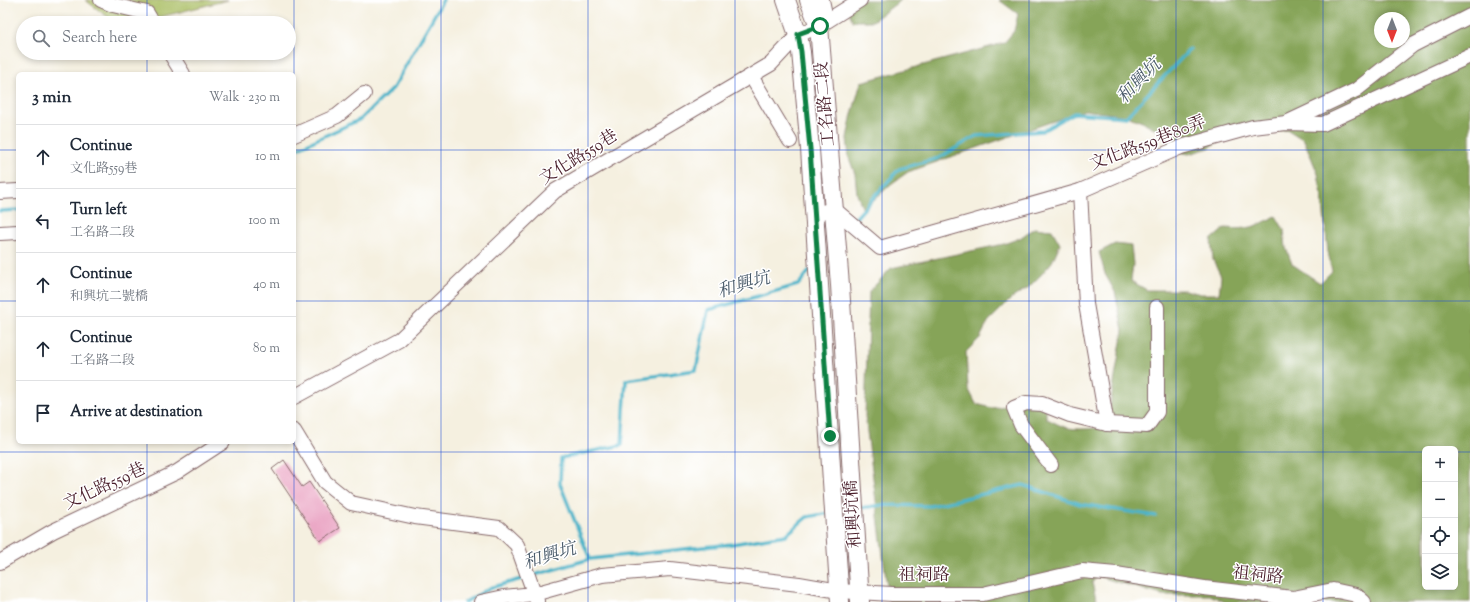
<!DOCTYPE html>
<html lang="en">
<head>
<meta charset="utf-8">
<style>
  body { margin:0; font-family:"Sorts Mill Goudy","Noto Serif TC",serif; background:#f2f2f3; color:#1f2937 }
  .controls { position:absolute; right:12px; bottom:12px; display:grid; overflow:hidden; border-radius:6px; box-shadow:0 2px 6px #0003 }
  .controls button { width:36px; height:36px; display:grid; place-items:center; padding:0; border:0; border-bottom:1px solid #e0e1e3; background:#fff; color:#1f2937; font:20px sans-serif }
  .compass { position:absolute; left:1374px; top:12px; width:36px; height:36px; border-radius:50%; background:#fff; box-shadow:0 2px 6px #0003; rotate:180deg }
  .stop { position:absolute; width:12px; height:12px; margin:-9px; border:3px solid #0b8043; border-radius:50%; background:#fff }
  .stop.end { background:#0b8043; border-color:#fff; box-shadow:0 1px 4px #0008 }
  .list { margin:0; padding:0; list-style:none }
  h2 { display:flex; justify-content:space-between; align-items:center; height:52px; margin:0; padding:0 16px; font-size:17px }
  h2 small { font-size:13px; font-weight:400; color:#747a83 }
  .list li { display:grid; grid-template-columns:26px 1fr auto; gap:12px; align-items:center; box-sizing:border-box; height:64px; padding:0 16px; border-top:1px solid #e0e1e3 }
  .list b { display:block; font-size:15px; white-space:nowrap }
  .list p { margin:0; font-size:13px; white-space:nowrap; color:#747a83 }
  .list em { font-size:13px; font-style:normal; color:#747a83 }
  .icon { flex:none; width:22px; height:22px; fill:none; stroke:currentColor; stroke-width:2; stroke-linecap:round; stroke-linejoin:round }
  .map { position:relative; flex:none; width:1470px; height:602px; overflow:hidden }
  .search { position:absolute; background:#fff; box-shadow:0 2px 6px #0003; left:16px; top:16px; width:280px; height:44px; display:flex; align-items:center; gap:10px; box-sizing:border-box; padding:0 14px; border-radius:22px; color:#747a83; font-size:15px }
  .panel { position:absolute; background:#fff; box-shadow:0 2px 6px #0003; left:16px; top:72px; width:280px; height:372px; border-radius:6px }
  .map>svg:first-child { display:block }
  .green { fill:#a9bd62; stroke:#7a6e46 }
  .forest { fill:#86a458; stroke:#686242; fill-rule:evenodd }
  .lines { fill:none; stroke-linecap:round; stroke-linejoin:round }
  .stream { stroke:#4bb4c9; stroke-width:3.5 }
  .building { fill:#eba8c6 }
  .minor-casing { stroke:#86686a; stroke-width:16 }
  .major-casing { stroke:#86686a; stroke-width:20 }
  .minor { stroke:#fff; stroke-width:14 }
  .major { stroke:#fff; stroke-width:18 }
  .route { stroke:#0b8043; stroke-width:5 }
  .grid { fill:none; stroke:#1d4ed8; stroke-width:1; stroke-opacity:0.55 }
  .labels { text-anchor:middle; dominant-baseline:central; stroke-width:3; stroke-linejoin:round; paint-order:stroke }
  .street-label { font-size:17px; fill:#4a1f2b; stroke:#fff }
  .water-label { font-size:18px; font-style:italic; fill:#4a5b6a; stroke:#fff }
</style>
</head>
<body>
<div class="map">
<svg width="1470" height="602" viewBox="0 0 1470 602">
  <rect width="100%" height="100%" fill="#fff"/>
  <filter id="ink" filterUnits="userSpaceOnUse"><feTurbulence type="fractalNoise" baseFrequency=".025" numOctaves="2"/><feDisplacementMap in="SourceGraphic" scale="8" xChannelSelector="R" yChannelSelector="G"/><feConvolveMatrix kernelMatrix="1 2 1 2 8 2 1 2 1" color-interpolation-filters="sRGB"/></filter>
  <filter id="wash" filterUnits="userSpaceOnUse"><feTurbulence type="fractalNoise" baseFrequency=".012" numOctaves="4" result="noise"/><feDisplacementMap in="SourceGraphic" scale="16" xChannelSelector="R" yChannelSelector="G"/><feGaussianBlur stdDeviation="0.9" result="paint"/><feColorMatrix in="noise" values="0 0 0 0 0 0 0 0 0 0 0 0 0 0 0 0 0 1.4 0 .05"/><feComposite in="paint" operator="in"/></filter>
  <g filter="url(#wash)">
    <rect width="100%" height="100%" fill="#f5f0e0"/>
    <!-- green -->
    <path class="green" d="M 85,0 L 228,0 L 144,21 L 112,20 Z"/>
    <!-- forest -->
    <g class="forest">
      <path d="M 843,0 L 901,0 L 873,21 L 853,21 Z"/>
      <path d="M 999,0 L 1470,0 L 1470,602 L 1225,602 L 1210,595 L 1162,595 L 1097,576 L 1092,583 L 1097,602 L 889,602 L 865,416 L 869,292 L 891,268 L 1004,244 L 1020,238 L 1034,228 L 1052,230 L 1060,244 L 1052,262 L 1040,276 L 1028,288 L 1012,298 L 988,322 L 980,338 L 966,352 L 968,388 L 976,404 L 992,408 L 1046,400 L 1046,418 C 1067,430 1073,430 1097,428 L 1109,412 L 1123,330 L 1115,292 L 1105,274 L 1099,252 L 1115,244 L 1131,246 L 1133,264 L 1131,281 L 1147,290 L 1185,290 L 1201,294 L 1219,294 L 1221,276 L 1213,260 L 1211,240 L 1225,228 C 1249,230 1255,227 1276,216 L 1284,230 L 1286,248 L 1292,264 L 1320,283 L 1332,271 L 1328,252 L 1322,196 L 1318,174 L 1304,140 L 1288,130 L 1228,135 L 1209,148 L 1189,154 L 1171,150 L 1163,134 L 1147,124 L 1127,116 L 1085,110 L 908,172 L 891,184 L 863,210 L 857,194 L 855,174 L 849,158 L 847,138 L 851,118 L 861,82 L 1004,43 L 1014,31 L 1018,14 ZM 1380,18 L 1404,18 L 1404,42 L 1380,42 ZM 1425,449 L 1455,449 L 1455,587 L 1425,587 Z"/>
    </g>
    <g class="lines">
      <!-- stream -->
      <g class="stream">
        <path d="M 294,150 L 361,119 L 393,88 L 443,0"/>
        <path d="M 0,211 L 18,210"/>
        <path d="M 853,221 L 899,169 L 939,158 L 976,136 L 1042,131 L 1074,113 L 1126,117 L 1190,49"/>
        <path d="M 860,508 L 883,505 L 930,506 L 1023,485 L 1080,504 L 1156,516"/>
        <path d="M 590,559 L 560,484 L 561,458 L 622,445 L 626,380 L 696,370 L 708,310 L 798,285 L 812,268"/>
        <path d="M 531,576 L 590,559 L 732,544 L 786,535 L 807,517 L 830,513"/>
        <path d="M 465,602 L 490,588 L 525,578"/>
      </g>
    </g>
    <g id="blocks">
      <!-- building -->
      <path class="building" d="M 284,460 L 302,487 L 309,482 L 340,528 L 320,541 L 272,469 Z"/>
    </g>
  </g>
  <g filter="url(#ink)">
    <use href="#blocks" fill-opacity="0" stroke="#86686a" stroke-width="1"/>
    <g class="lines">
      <!-- minor casing -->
      <g class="minor-casing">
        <g id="minor">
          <path d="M 101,0 L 113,5 L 147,13 L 153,23"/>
          <path d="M 819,26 L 825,14 L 822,0"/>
          <path d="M 170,53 L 183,74"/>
          <path d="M 751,76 L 790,141"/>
          <path d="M 1288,122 L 1356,90 L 1413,45 L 1470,16"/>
          <path d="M 294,135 L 337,116 L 364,94"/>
          <path d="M 1080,191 L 1086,304 L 1107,424"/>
          <path d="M 0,192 L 18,191"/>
          <path d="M 814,214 L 834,209 L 880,248 L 1080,191 L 1181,147 L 1253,127 L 1286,123 L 1323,124 L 1470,56"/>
          <path d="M 0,233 L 18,232"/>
          <path d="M 294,397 L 399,340 L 555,191 L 771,64 L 798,35 L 819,26 L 860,0"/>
          <path d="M 294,431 L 325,482 L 351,503 L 415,517 L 499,528 L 517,545 L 537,601"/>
          <path d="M 1051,465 L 1021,425 L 1014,408 L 1026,403 L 1042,404 L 1070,415 L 1107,424 L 1147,426 L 1157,412 L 1157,307"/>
          <path d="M 0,562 L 53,531 L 177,472 L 223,442"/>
          <path d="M 481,602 L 504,597 L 534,594 L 602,575 L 670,569 L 799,584 L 839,591 L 892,594 L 983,594 L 1082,571 L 1116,574 L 1204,588 L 1293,598 L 1333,590 L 1356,595 L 1364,602"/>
        </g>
      </g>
      <!-- major casing -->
      <g class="major-casing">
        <g id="major">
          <path d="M 786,0 L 798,35 L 801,52 L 810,149 L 840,602"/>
          <path d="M 809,0 L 819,26 L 840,285 L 860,602"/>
        </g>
      </g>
      <!-- minor -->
      <use href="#minor" class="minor"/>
      <!-- major -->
      <use href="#major" class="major"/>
    </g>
  </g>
  <g class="lines" filter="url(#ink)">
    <!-- route -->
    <path class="route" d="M 820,26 L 798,34 L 801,52 L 810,149 L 830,436"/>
  </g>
  <!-- grid -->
  <path class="grid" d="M 147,0 L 147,23M 294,0 L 294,74M 441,0 L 441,602M 588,0 L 588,602M 735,0 L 735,602M 882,0 L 882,602M 1029,0 L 1029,602M 1176,0 L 1176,602M 1323,0 L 1323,602M 147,53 L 147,74M 294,74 L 294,442M 0,150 L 18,150M 294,150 L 1470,150M 0,301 L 18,301M 294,301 L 1470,301M 147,442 L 147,602M 294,442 L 294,602M 0,452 L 1425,452M 1455,452 L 1470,452"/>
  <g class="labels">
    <!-- street labels -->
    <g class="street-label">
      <text transform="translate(826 104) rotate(-95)">工名路二段</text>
      <text transform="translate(1148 144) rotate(-21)">文化路559巷80弄</text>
      <text transform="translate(579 158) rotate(-32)">文化路559巷</text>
      <text transform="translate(105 487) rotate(-25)">文化路559巷</text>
      <text transform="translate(854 514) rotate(-94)">和興坑橋</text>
      <text x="924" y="576">祖祠路</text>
      <text transform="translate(1258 576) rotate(6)">祖祠路</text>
    </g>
    <!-- water labels -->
    <g class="water-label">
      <text transform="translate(1140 82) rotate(-46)">和興坑</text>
      <text transform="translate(744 286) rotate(-16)">和興坑</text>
      <text transform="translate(550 557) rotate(-17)">和興坑</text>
    </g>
  </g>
</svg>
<div class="controls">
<button>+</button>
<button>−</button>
<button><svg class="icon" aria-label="locate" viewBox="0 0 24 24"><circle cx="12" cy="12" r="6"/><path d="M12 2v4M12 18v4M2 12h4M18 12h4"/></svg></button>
<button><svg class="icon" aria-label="layers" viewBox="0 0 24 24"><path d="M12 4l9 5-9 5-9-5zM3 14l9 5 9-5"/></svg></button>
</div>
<svg class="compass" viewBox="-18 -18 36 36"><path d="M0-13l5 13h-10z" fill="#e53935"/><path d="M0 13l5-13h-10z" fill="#747a83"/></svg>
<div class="stop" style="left:820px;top:26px"></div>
<div class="stop end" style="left:830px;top:436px"></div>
<div class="search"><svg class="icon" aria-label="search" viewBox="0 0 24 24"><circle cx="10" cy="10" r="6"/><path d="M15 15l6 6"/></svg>Search here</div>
<section class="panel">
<h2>3 min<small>Walk · 230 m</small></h2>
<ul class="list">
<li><svg class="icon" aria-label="ahead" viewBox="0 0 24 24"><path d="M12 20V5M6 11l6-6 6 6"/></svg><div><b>Continue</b><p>文化路559巷</p></div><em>10 m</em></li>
<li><svg class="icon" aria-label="left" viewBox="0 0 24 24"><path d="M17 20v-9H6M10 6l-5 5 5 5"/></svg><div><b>Turn left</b><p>工名路二段</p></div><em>100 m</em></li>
<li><svg class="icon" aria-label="ahead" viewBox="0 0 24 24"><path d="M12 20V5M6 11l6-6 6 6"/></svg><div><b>Continue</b><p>和興坑二號橋</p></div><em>40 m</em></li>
<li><svg class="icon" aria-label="ahead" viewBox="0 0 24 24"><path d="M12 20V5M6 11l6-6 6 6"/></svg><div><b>Continue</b><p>工名路二段</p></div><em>80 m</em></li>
<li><svg class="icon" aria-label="arrive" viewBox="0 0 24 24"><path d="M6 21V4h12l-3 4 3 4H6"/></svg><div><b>Arrive at destination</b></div></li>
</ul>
</section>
</div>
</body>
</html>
